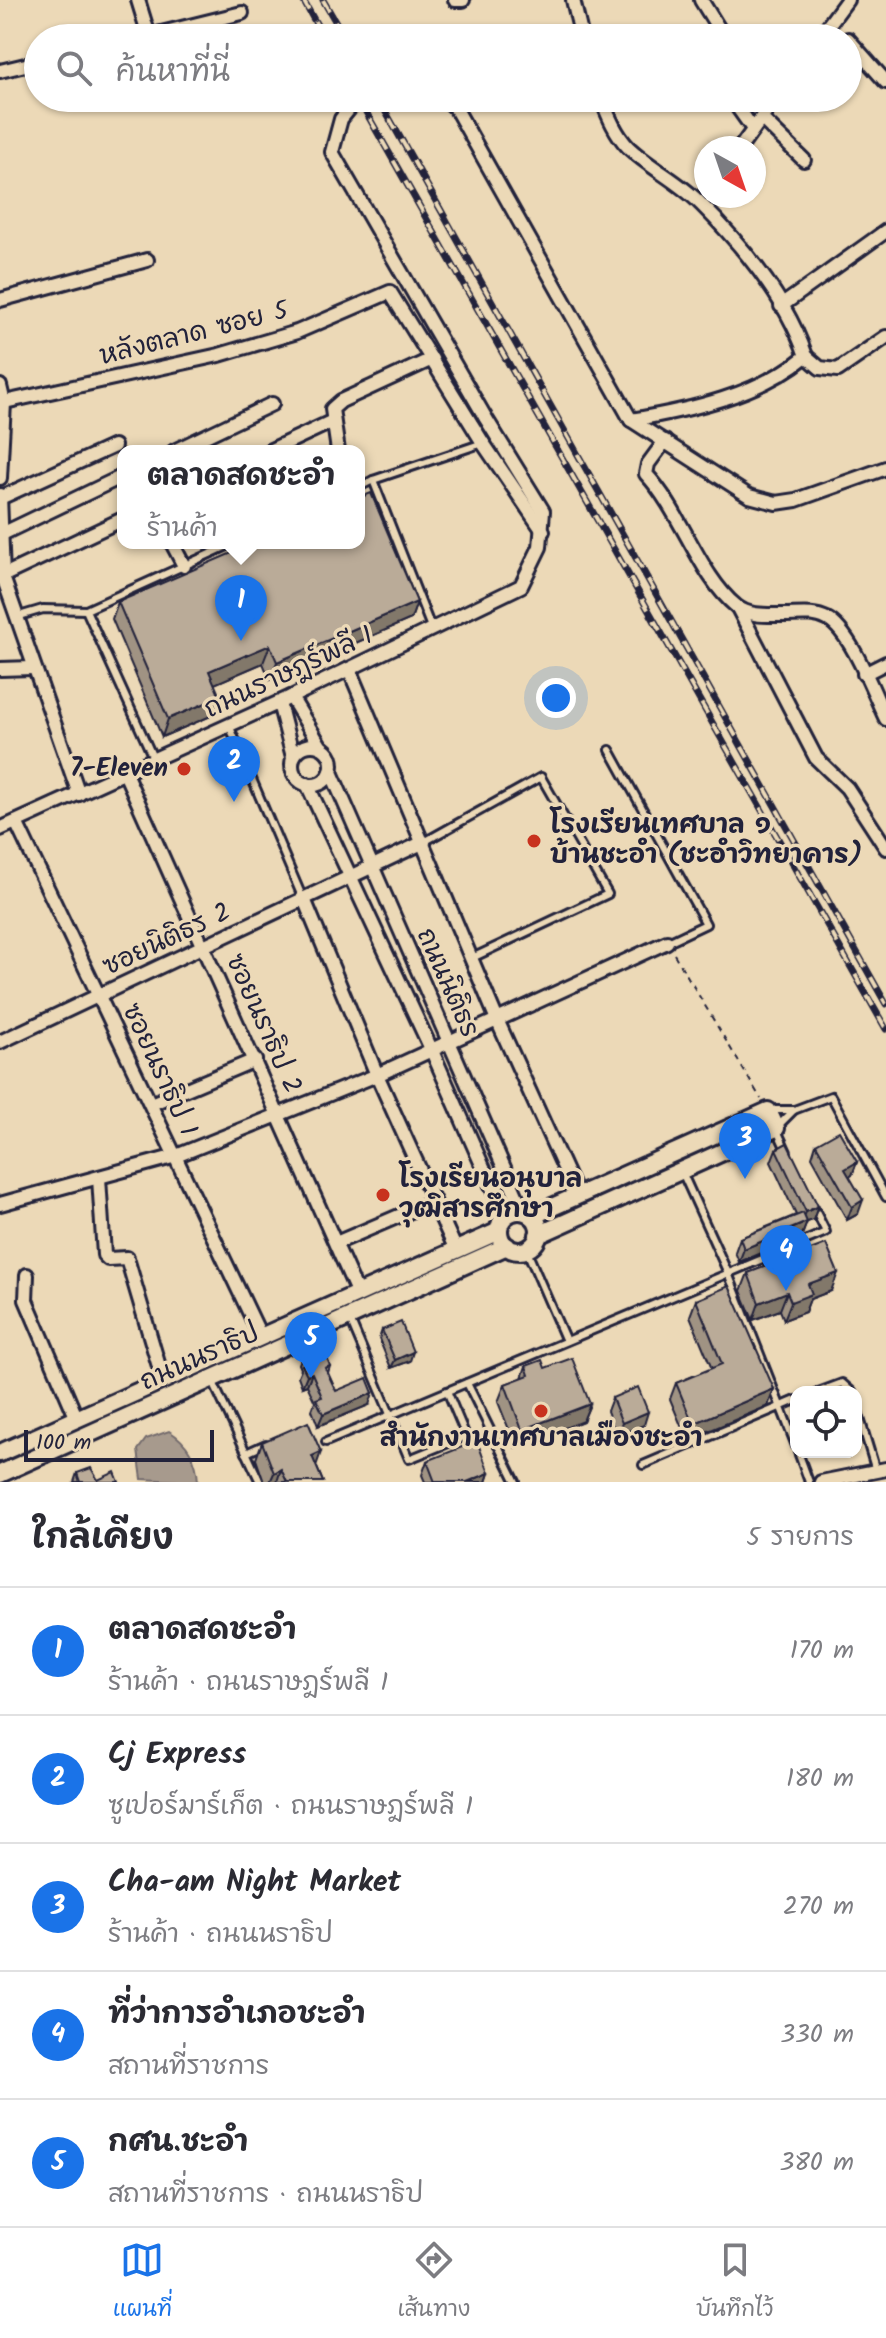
<!DOCTYPE html>
<html lang="th">
<head>
<meta charset="utf-8">
<style>
  body { margin:0; font-family:Kalam,"Playpen Sans Thai",sans-serif; background:#f2f2f3; color:#2b2b33 }
  .controls { position:absolute; right:24px; bottom:24px; display:grid; overflow:hidden; border-radius:16px; box-shadow:0 2px 6px #0004 }
  .controls button { width:72px; height:72px; display:grid; place-items:center; padding:0; border:0; border-bottom:2px solid #e1e1e2; background:#fff; color:#2b2b33; font:40px sans-serif }
  .compass { position:absolute; left:694px; top:136px; width:72px; height:72px; border-radius:50%; background:#fff; box-shadow:0 2px 6px #0004; rotate:140deg }
  .scale { position:absolute; left:24px; bottom:20px; width:190px; box-sizing:border-box; padding-left:8px; border:4px solid #22223b; border-top:0; font-size:22px; line-height:28px; white-space:nowrap; color:#22223b; -webkit-text-stroke:6px #ecd9b7; paint-order:stroke }
  .you { position:absolute; left:556px; top:698px; width:28px; height:28px; margin:-20px; border:6px solid #fff; border-radius:50%; background:#1a73e8; box-shadow:0 0 0 12px #1a73e833 }
  .badge { display:grid; place-items:center; width:52px; height:52px; border-radius:50%; background:#1a73e8; color:#fff; font-size:26px; font-weight:700 }
  .pin { position:absolute; translate:-50% -66px; filter:drop-shadow(0 2px 4px #0008) }
  .pin::after { content:''; position:absolute; top:42px; width:28px; height:24px; background:inherit; clip-path:polygon(0 0,100% 0,50% 100%) }
  .popup { position:absolute; left:117px; top:445px; width:248px; height:104px; box-sizing:border-box; display:grid; place-content:center; border-radius:16px; background:#fff; filter:drop-shadow(0 2px 6px #0005); font-size:26px; white-space:nowrap; color:#7c7c81 }
  .popup b { font-size:30px; color:#2b2b33 }
  .popup::after { content:''; position:absolute; left:50%; top:100%; margin-left:-16px; border:16px solid transparent; border-top-color:#fff }
  .list { margin:0; padding:0; list-style:none }
  h2 { display:flex; justify-content:space-between; align-items:center; height:104px; margin:0; padding:0 32px; font-size:34px }
  h2 small { font-size:26px; font-weight:400; color:#7c7c81 }
  .list li { display:grid; grid-template-columns:52px 1fr auto; gap:24px; align-items:center; box-sizing:border-box; height:128px; padding:0 32px; border-top:2px solid #e1e1e2 }
  .list b { display:block; font-size:30px; white-space:nowrap }
  .list p { margin:0; font-size:26px; white-space:nowrap; color:#7c7c81 }
  .list em { font-size:26px; font-style:normal; color:#7c7c81 }
  .icon { flex:none; width:44px; height:44px; fill:none; stroke:currentColor; stroke-width:2; stroke-linecap:round; stroke-linejoin:round }
  .map { position:relative; flex:none; width:886px; height:1482px; overflow:hidden }
  .search { position:absolute; background:#fff; box-shadow:0 2px 6px #0004; left:24px; right:24px; top:24px; height:88px; display:flex; align-items:center; gap:20px; box-sizing:border-box; padding:0 28px; border-radius:44px; color:#7c7c81; font-size:30px }
  .sheet { height:744px; background:#fff }
  nav { display:flex; justify-content:space-around; align-items:center; box-sizing:border-box; height:112px; border-top:2px solid #e1e1e2; background:#fff; font-size:22px; color:#7c7c81 }
  nav a { display:grid; justify-items:center; gap:4px }
  nav .on { color:#1a73e8 }
  .map>svg:first-child { display:block }
  .water { fill:#a79a8d; stroke:#726a6c; stroke-width:2 }
  .lines { fill:none; stroke-linecap:round; stroke-linejoin:round }
  .service-casing { stroke:#22223b; stroke-width:12 }
  .minor-casing { stroke:#22223b; stroke-width:18 }
  .tertiary-casing { stroke:#22223b; stroke-width:22 }
  .path { stroke:#22223b; stroke-width:2; stroke-dasharray:6 6; stroke-linecap:butt }
  .service { stroke:#ecd9b7; stroke-width:6 }
  .minor { stroke:#ecd9b7; stroke-width:12 }
  .tertiary { stroke:#ecd9b7; stroke-width:16 }
  .rail-casing { stroke:#22223b; stroke-width:7 }
  .rail { stroke:#ecd9b7; stroke-width:4; stroke-dasharray:12; stroke-linecap:butt }
  .minor-bridge-casing { stroke:#22223b; stroke-width:18; stroke-linecap:butt }
  .minor-bridge { stroke:#ecd9b7; stroke-width:12 }
  .wall { fill:#a09383; stroke:#22223b; stroke-width:2 }
  .shaded-wall { fill:#82786a; stroke:#22223b; stroke-width:2 }
  .building { fill:#baab98; stroke:#22223b; stroke-width:2 }
  .poi-dot { fill:#c8321e; stroke:#ecd9b7; stroke-width:3 }
  .labels { text-anchor:middle; dominant-baseline:central; stroke-width:7; stroke-linejoin:round; paint-order:stroke }
  .street-label { font-size:26px; fill:#22223b; stroke:#ecd9b7 }
  .poi-label { font-size:26px; font-weight:bold; fill:#22223b; stroke:#ecd9b7; text-anchor:start }
</style>
</head>
<body>
<div class="map">
<svg width="886" height="1482" viewBox="0 0 886 1482">
  <rect width="100%" height="100%" fill="#ecd9b7"/>
  <filter id="ink" filterUnits="userSpaceOnUse"><feTurbulence type="fractalNoise" baseFrequency=".0125" numOctaves="2"/><feDisplacementMap in="SourceGraphic" scale="16" xChannelSelector="R" yChannelSelector="G"/><feConvolveMatrix kernelMatrix="1 2 1 2 8 2 1 2 1" color-interpolation-filters="sRGB"/></filter>
  <g filter="url(#ink)">
    <!-- water -->
    <path class="water" d="M 169,1431 C 187,1442 197,1460 198,1482 L 142,1479 L 138,1450 L 146,1439 Z"/>
    <g class="lines">
      <!-- service casing -->
      <g class="service-casing">
        <g id="service">
          <path d="M 373,480 L 483,443"/>
          <path d="M 359,487 L 373,480 L 432,630"/>
          <path d="M 16,617 L 43,609 L 86,610"/>
          <path d="M 229,725 L 303,899"/>
          <path d="M 610,750 L 706,924 L 668,942"/>
          <path d="M 154,760 L 86,610 L 234,543"/>
          <path d="M 424,842 L 541,777 L 608,894 L 472,958"/>
          <path d="M 771,1110 L 794,1110 L 831,1096 L 886,1197"/>
          <path d="M 787,1152 L 776,1128 L 794,1110"/>
          <path d="M 682,1172 L 728,1273 L 796,1446"/>
          <path d="M 526,1249 L 566,1341"/>
          <path d="M 786,1249 L 826,1232 L 813,1206"/>
          <path d="M 349,1317 L 409,1459 L 466,1436 L 447,1391"/>
          <path d="M 212,1380 L 260,1482"/>
          <path d="M 467,1383 L 516,1482"/>
          <path d="M 818,1392 L 842,1383 L 852,1392"/>
          <path d="M 856,1405 L 876,1471"/>
          <path d="M 326,1442 L 772,1255"/>
          <path d="M 798,1452 L 809,1482"/>
          <path d="M 246,1453 L 266,1444"/>
          <path d="M 643,1465 L 796,1400"/>
        </g>
      </g>
      <!-- minor casing -->
      <g class="minor-casing">
        <g id="minor">
          <path d="M 138,0 L 149,36"/>
          <path d="M 455,0 L 463,0"/>
          <path d="M 573,0 L 582,38"/>
          <path d="M 701,0 L 722,34"/>
          <path d="M 141,38 L 242,13"/>
          <path d="M 819,38 L 847,0"/>
          <path d="M 848,39 L 886,82"/>
          <path d="M 0,71 L 38,62"/>
          <path d="M 445,98 L 456,109 L 631,420 L 749,496 L 776,503 L 796,500 L 886,468"/>
          <path d="M 601,98 C 608,115 615,133 628,147 C 650,168 680,182 701,204 C 743,246 787,300 806,356 C 759,395 690,410 631,420"/>
          <path d="M 731,98 L 753,129"/>
          <path d="M 761,118 L 804,160"/>
          <path d="M 740,148 L 776,98"/>
          <path d="M 0,300 L 147,260"/>
          <path d="M 781,306 L 886,231"/>
          <path d="M 806,356 L 820,368 L 838,370 L 886,337"/>
          <path d="M 0,386 L 4,403 L 0,478"/>
          <path d="M 0,403 L 219,355 L 297,332 L 390,292 L 483,443 L 543,531"/>
          <path d="M 665,441 L 648,464 L 646,474 C 681,511 700,577 736,606 C 749,617 769,615 784,615 C 798,615 814,612 827,619 C 851,631 874,694 886,719"/>
          <path d="M 174,451 L 272,404"/>
          <path d="M 269,451 L 331,422"/>
          <path d="M 338,451 L 332,409 L 341,401 L 432,359"/>
          <path d="M 0,495 L 3,577 L 79,794"/>
          <path d="M 0,498 L 114,446"/>
          <path d="M 2,534 L 123,476"/>
          <path d="M 172,543 L 184,566"/>
          <path d="M 0,577 L 123,519"/>
          <path d="M 738,608 L 816,758 L 847,788 L 886,848"/>
          <path d="M 0,669 L 32,668"/>
          <path d="M 349,669 L 498,1022 L 577,1196"/>
          <path d="M 864,674 L 886,663"/>
          <path d="M 291,697 L 321,747"/>
          <path d="M 279,703 L 293,757"/>
          <circle cx="312" cy="765" r="20"/>
          <path d="M 331,772 L 523,1211"/>
          <path d="M 125,773 L 358,1294"/>
          <path d="M 307,784 L 432,1051 L 505,1217"/>
          <path d="M 16,822 L 261,1337"/>
          <path d="M 0,829 L 291,697 L 521,586 L 540,547 L 543,511 L 485,417"/>
          <path d="M 304,899 L 377,1075 L 456,1250"/>
          <path d="M 0,1042 L 424,842"/>
          <path d="M 151,1104 L 255,1060"/>
          <path d="M 99,1178 L 104,1255 L 108,1259 L 127,1258 L 163,1380"/>
          <path d="M 0,1204 L 176,1156 L 377,1075 L 667,942"/>
          <path d="M 336,1243 L 434,1201"/>
          <path d="M 27,1275 L 26,1300 L 77,1419"/>
          <path d="M 821,1482 L 886,1469"/>
        </g>
      </g>
      <!-- tertiary casing -->
      <g class="tertiary-casing">
        <g id="tertiary">
          <circle cx="519" cy="1231" r="20"/>
          <path d="M 532,1216 L 768,1111 L 776,1128 L 538,1235"/>
          <path d="M 0,1453 L 499,1231"/>
          <path d="M 0,1474 L 507,1246"/>
        </g>
      </g>
      <!-- path -->
      <path class="path" d="M 674,954 L 761,1099"/>
      <!-- service -->
      <use href="#service" class="service"/>
      <!-- minor -->
      <use href="#minor" class="minor"/>
      <!-- tertiary -->
      <use href="#tertiary" class="tertiary"/>
      <!-- rail casing -->
      <g class="rail-casing">
        <g id="rail">
          <path d="M 303,0 L 324,38"/>
          <path d="M 323,0 L 345,38"/>
          <path d="M 358,98 L 886,1029"/>
          <path d="M 378,98 L 886,1004"/>
        </g>
      </g>
      <!-- rail -->
      <use href="#rail" class="rail"/>
      <!-- minor-bridge casing -->
      <g class="minor-bridge-casing">
        <path id="minor-bridge" d="M 358,98 L 341,119 L 332,152 L 485,417"/>
      </g>
      <!-- minor-bridge -->
      <use href="#minor-bridge" class="minor-bridge"/>
    </g>
    <!-- wall -->
    <g class="wall">
      <path d="M 118,602 L 417,602 L 411,619 L 270,680 L 263,663 L 214,684 L 213,715 L 162,737 L 112,619 Z"/>
      <path d="M 816,1144 L 857,1162 L 852,1175 L 849,1177 L 858,1214 L 847,1220 L 812,1157 Z"/>
      <path d="M 776,1149 L 818,1206 L 813,1220 L 807,1222 L 802,1235 L 791,1240 L 797,1255 L 831,1291 L 810,1299 L 805,1312 L 784,1320 L 780,1310 L 753,1320 L 741,1291 L 748,1273 L 764,1267 L 763,1265 L 768,1250 L 739,1262 L 735,1252 L 740,1238 L 796,1215 L 771,1162 Z"/>
      <path d="M 696,1300 L 774,1389 L 768,1406 L 687,1440 L 670,1399 L 676,1383 L 712,1369 L 690,1316 Z"/>
      <path d="M 382,1330 L 410,1361 L 391,1368 L 379,1339 Z"/>
      <path d="M 303,1353 L 321,1357 L 330,1366 L 328,1373 L 336,1391 L 369,1405 L 318,1426 L 312,1410 L 315,1402 L 307,1385 L 302,1387 L 298,1376 L 301,1369 L 299,1364 Z"/>
      <path d="M 526,1366 L 545,1368 L 590,1404 L 583,1421 L 516,1447 L 498,1402 L 505,1384 L 522,1378 Z"/>
      <path d="M 612,1398 L 644,1425 L 617,1436 L 607,1411 Z"/>
      <path d="M 262,1442 L 316,1465 L 323,1482 L 264,1482 L 256,1459 Z"/>
      <path d="M 427,1461 L 489,1473 L 486,1482 L 425,1482 L 422,1475 Z"/>
      <path d="M 77,1473 L 98,1480 L 119,1482 L 74,1482 Z"/>
    </g>
    <!-- shaded-wall -->
    <g class="shaded-wall">
      <path d="M 417,602 L 411,619 L 270,680 L 277,662 Z"/>
      <path d="M 270,645 L 263,663 L 203,689 L 209,671 Z"/>
      <path d="M 220,697 L 213,715 L 162,737 L 168,719 Z"/>
      <path d="M 857,1162 L 852,1175 L 840,1182 L 845,1169 Z"/>
      <path d="M 863,1200 L 858,1214 L 847,1220 L 852,1207 Z"/>
      <path d="M 818,1206 L 813,1220 L 807,1222 L 802,1235 L 770,1249 L 769,1248 L 768,1250 L 739,1262 L 744,1249 L 801,1225 L 806,1212 Z"/>
      <path d="M 838,1273 L 831,1291 L 810,1299 L 805,1312 L 784,1320 L 791,1302 L 808,1284 Z"/>
      <path d="M 787,1292 L 780,1310 L 753,1320 L 759,1303 Z"/>
      <path d="M 413,1352 L 410,1361 L 391,1368 L 395,1360 Z"/>
      <path d="M 312,1373 L 307,1385 L 302,1387 L 307,1375 Z"/>
      <path d="M 774,1389 L 768,1406 L 687,1440 L 693,1424 Z"/>
      <path d="M 373,1393 L 369,1405 L 318,1426 L 323,1414 Z"/>
      <path d="M 590,1404 L 583,1421 L 516,1447 L 522,1430 Z"/>
      <path d="M 648,1412 L 644,1425 L 617,1436 L 622,1423 Z"/>
      <path d="M 321,1452 L 315,1469 L 312,1456 Z"/>
      <path d="M 281,1469 L 277,1482 L 270,1482 L 274,1473 Z"/>
      <path d="M 489,1473 L 486,1482 L 467,1482 Z"/>
    </g>
    <!-- building -->
    <g class="building">
      <path d="M 371,493 L 417,602 L 277,662 L 270,645 L 209,671 L 220,697 L 168,719 L 118,602 L 255,543 L 359,543 L 359,498 Z"/>
      <path d="M 839,1131 L 857,1162 L 845,1169 L 863,1200 L 852,1207 L 816,1144 Z"/>
      <path d="M 787,1143 L 818,1206 L 806,1212 L 776,1149 Z"/>
      <path d="M 803,1213 L 807,1222 L 744,1249 L 740,1238 Z"/>
      <path d="M 790,1239 L 797,1255 L 826,1244 L 838,1273 L 808,1284 L 812,1294 L 791,1302 L 787,1292 L 759,1303 L 748,1273 L 775,1263 L 769,1248 Z"/>
      <path d="M 729,1286 L 774,1389 L 693,1424 L 676,1383 L 722,1364 L 696,1300 Z"/>
      <path d="M 401,1322 L 413,1352 L 395,1360 L 382,1330 Z"/>
      <path d="M 316,1347 L 321,1357 L 326,1355 L 330,1366 L 325,1368 L 336,1391 L 367,1378 L 373,1393 L 323,1414 L 316,1399 L 322,1397 L 312,1373 L 307,1375 L 302,1365 L 307,1363 L 303,1353 Z"/>
      <path d="M 572,1358 L 590,1404 L 522,1430 L 505,1384 L 529,1375 L 526,1366 L 542,1360 L 545,1368 Z"/>
      <path d="M 638,1387 L 648,1412 L 622,1423 L 612,1398 Z"/>
      <path d="M 308,1422 L 321,1452 L 312,1456 L 323,1482 L 287,1482 L 281,1469 L 274,1473 L 262,1442 Z"/>
      <path d="M 477,1441 L 489,1473 L 467,1482 L 435,1482 L 427,1461 Z"/>
      <path d="M 91,1468 L 98,1480 L 115,1472 L 119,1482 L 80,1482 L 77,1473 Z"/>
    </g>
  </g>
  <!-- markers -->
  <g class="poi-dot">
    <circle cx="184" cy="769" r="8"/>
    <circle cx="534" cy="841" r="8"/>
    <circle cx="383" cy="1195" r="8"/>
    <circle cx="541" cy="1411" r="8"/>
  </g>
  <g class="labels">
    <!-- street labels -->
    <g class="street-label">
      <text transform="translate(194 334) rotate(-14)">หลังตลาด ซอย 5</text>
      <text transform="translate(289 673) rotate(-25)">ถนนราษฎร์พลี 1</text>
      <text transform="translate(167 940) rotate(-25)">ซอยนิติธร 2</text>
      <text transform="translate(447 983) rotate(66)">ถนนนิติธร</text>
      <text transform="translate(263 1024) rotate(66)">ซอยนราธิป 2</text>
      <text transform="translate(159 1070) rotate(65)">ซอยนราธิป 1</text>
      <text transform="translate(200 1358) rotate(-24)">ถนนนราธิป</text>
    </g>
    <!-- poi labels -->
    <g class="poi-label">
      <text x="168" y="769" text-anchor="end">7-Eleven</text>
      <text x="550" y="826">โรงเรียนเทศบาล ๑<tspan x="550" dy="30">บ้านชะอำ (ชะอำวิทยาคาร)</tspan></text>
      <text x="399" y="1180">โรงเรียนอนุบาล<tspan x="399" dy="30">วุฒิสารศึกษา</tspan></text>
      <text x="541" y="1439" text-anchor="middle">สํานักงานเทศบาลเมืองชะอำ</text>
    </g>
  </g>
</svg>
<div class="controls">
<button><svg class="icon" aria-label="locate" viewBox="0 0 24 24"><circle cx="12" cy="12" r="6"/><path d="M12 2v4M12 18v4M2 12h4M18 12h4"/></svg></button>
</div>
<svg class="compass" viewBox="-18 -18 36 36"><path d="M0-13l5 13h-10z" fill="#e53935"/><path d="M0 13l5-13h-10z" fill="#7c7c81"/></svg>
<div class="scale">100 m</div>
<div class="you"></div>
<div class="pin badge" style="left:241px;top:641px">1</div>
<div class="popup"><b>ตลาดสดชะอำ</b>ร้านค้า</div>
<div class="pin badge" style="left:234px;top:802px">2</div>
<div class="pin badge" style="left:745px;top:1179px">3</div>
<div class="pin badge" style="left:786px;top:1291px">4</div>
<div class="pin badge" style="left:311px;top:1378px">5</div>
<div class="search"><svg class="icon" aria-label="search" viewBox="0 0 24 24"><circle cx="10" cy="10" r="6"/><path d="M15 15l6 6"/></svg>ค้นหาที่นี่</div>
</div>
<section class="sheet">
<h2>ใกล้เคียง<small>5 รายการ</small></h2>
<ul class="list">
<li><span class="badge">1</span><div><b>ตลาดสดชะอำ</b><p>ร้านค้า · ถนนราษฎร์พลี 1</p></div><em>170 m</em></li>
<li><span class="badge">2</span><div><b>Cj Express</b><p>ซูเปอร์มาร์เก็ต · ถนนราษฎร์พลี 1</p></div><em>180 m</em></li>
<li><span class="badge">3</span><div><b>Cha-am Night Market</b><p>ร้านค้า · ถนนนราธิป</p></div><em>270 m</em></li>
<li><span class="badge">4</span><div><b>ที่ว่าการอำเภอชะอำ</b><p>สถานที่ราชการ</p></div><em>330 m</em></li>
<li><span class="badge">5</span><div><b>กศน.ชะอำ</b><p>สถานที่ราชการ · ถนนนราธิป</p></div><em>380 m</em></li>
</ul>
</section>
<nav>
<a class="on"><svg class="icon" aria-label="map" viewBox="0 0 24 24"><path d="M3 6l6-2 6 2 6-2v14l-6 2-6-2-6 2zM9 4v14M15 6v14"/></svg>แผนที่</a>
<a><svg class="icon" aria-label="directions" viewBox="0 0 24 24"><path d="M12 3l9 9-9 9-9-9zM9 14v-3h6M13 9l2 2-2 2"/></svg>เส้นทาง</a>
<a><svg class="icon" aria-label="saved" viewBox="0 0 24 24"><path d="M7 4h10v16l-5-4-5 4z"/></svg>บันทึกไว้</a>
</nav>
</body>
</html>
